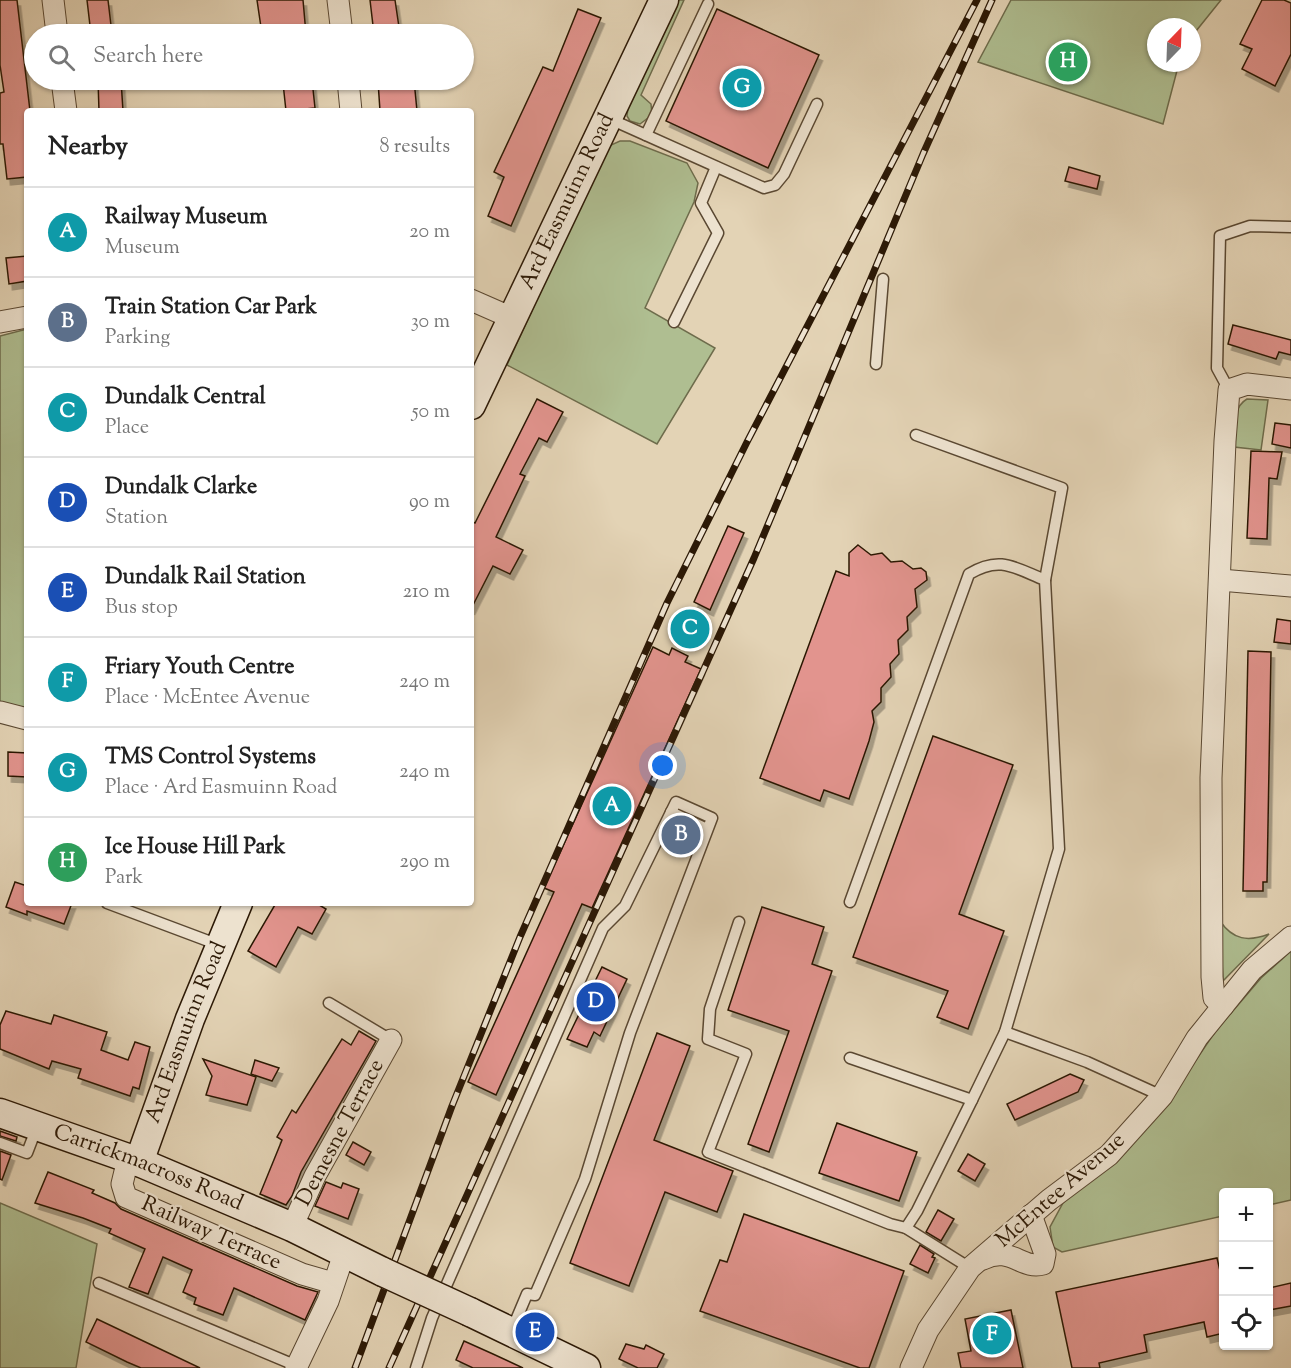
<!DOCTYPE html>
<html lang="en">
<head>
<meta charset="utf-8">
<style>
  body { margin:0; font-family:"Sorts Mill Goudy",serif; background:#f2f2f2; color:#222 }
  .controls { position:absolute; right:18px; bottom:18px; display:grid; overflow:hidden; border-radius:6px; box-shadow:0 2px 4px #0004 }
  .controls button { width:54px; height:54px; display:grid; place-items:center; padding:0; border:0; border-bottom:2px solid #e0e0e0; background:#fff; color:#222; font:30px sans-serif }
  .compass { position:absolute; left:1147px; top:18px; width:54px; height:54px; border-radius:50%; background:#fff; box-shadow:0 2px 4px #0004; rotate:23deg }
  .you { position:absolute; left:663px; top:766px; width:21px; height:21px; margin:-15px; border:4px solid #fff; border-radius:50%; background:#1a73e8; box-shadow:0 0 0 9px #1a73e833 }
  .badge { display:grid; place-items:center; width:39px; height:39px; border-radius:50%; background:#111827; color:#fff; font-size:20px; font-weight:700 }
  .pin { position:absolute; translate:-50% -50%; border:3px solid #fff; box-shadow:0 2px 6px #0006 }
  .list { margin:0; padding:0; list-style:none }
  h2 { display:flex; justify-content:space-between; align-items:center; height:78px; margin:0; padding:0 24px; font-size:26px }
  h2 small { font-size:20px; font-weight:400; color:#767676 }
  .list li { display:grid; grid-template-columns:39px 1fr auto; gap:18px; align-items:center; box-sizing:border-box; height:90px; padding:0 24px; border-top:2px solid #e0e0e0 }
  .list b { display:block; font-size:22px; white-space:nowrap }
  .list p { margin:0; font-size:20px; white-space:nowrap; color:#767676 }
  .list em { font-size:20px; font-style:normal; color:#767676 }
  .icon { flex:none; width:33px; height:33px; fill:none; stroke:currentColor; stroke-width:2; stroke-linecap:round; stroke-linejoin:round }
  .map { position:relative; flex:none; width:1291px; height:1368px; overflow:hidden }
  .search { position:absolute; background:#fff; box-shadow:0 2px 4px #0004; left:24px; top:24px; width:450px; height:66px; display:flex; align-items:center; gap:15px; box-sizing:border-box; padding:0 21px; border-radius:33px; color:#767676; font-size:22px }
  .panel { position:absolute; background:#fff; box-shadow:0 2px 4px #0004; left:24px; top:108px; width:450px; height:798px; border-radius:6px }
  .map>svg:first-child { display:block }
  .green { fill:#afbe91; stroke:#6e6c4c; stroke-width:1.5 }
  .building { fill:#e2948e; stroke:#2c1906; stroke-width:1.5; filter:url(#shadow) }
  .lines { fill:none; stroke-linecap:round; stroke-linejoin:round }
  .lane-casing { stroke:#5a4832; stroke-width:13 }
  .street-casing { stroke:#5a4832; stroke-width:23 }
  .secondary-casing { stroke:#2c1906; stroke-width:31 }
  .lane { stroke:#ede2cf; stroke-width:10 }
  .street { stroke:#ede2cf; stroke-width:21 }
  .secondary { stroke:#ede2cf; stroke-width:28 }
  .rail-casing { stroke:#2c1906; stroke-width:7 }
  .rail { stroke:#ede2cf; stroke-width:4.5; stroke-dasharray:14; stroke-linecap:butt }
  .secondary-bridge-casing { stroke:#2c1906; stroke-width:31; stroke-linecap:butt }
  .secondary-bridge { stroke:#ede2cf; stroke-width:28 }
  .labels { text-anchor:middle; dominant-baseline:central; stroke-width:4.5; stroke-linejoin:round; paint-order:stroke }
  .street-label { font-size:22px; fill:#2c1906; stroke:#ede2cf }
</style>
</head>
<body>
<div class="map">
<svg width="1291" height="1368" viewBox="0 0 1291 1368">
  <defs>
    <filter id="shadow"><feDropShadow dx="3.5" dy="6" stdDeviation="0" flood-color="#0004"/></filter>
  </defs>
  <rect width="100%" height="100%" fill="#e3d3b5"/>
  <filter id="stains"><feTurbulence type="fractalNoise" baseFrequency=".00333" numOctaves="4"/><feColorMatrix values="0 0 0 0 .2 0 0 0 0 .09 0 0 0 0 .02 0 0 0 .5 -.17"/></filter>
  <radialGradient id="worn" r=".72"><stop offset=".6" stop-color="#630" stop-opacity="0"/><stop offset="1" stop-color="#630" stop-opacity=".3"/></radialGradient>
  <!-- green -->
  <g class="green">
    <path d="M 679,0 L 684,0 L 641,95 L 651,104 L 652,115 L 640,124 L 630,121 L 627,116 L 628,108 Z"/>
    <path d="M 1011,0 L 1221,0 L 1192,36 L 1192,27 L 1156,27 L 1156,63 L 1179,63 L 1163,124 L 978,62 Z"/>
    <path d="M 620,141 L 630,141 L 687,163 L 698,183 L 694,202 L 645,308 L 715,348 L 657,444 L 507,365 L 603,155 L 611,145 Z"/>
    <path d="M 27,329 L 27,708 L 0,703 L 0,336 Z"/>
    <path d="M 1247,399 L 1268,400 L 1261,450 L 1234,447 C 1235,431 1231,408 1247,399 Z"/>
    <path d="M 1220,921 C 1233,940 1248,942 1269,934 L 1223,981 Z"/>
    <path d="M 1291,951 L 1291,1200 L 1269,1205 L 1268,1192 L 1224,1192 L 1223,1216 L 1062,1252 L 1053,1247 L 1050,1227 L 1063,1203 L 1179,1085 L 1215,1032 L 1261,978 Z"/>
    <path d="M 0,1203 L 97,1244 L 76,1368 L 0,1368 Z"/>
  </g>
  <!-- building -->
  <g class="building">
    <path d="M 0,0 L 17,0 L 30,111 L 27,111 L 27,177 L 7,179 L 3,144 L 0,144 L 0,93 L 4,92 L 0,65 Z"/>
    <path d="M 87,0 L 108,0 L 112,34 L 91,34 Z"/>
    <path d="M 257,0 L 303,0 L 306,34 L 262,34 Z"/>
    <path d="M 370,0 L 395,0 L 400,34 L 374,34 Z"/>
    <path d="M 1262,0 L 1284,0 L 1291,3 L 1291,54 L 1275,86 L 1242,69 L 1252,49 L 1240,44 Z"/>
    <path d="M 578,9 L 601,18 L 511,226 L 488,216 L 504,177 L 494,172 L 543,67 L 553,71 Z"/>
    <path d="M 717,9 L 819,55 L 768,168 L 666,121 Z"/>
    <path d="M 98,80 L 121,80 L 123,111 L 99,111 Z"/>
    <path d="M 312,80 L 315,108 L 286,111 L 283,83 Z"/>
    <path d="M 414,80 L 417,111 L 380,111 L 378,81 Z"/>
    <path d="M 1069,167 L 1100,176 L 1097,189 L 1065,181 Z"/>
    <path d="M 27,256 L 27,281 L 9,284 L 6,258 Z"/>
    <path d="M 1233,325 L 1291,340 L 1291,355 L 1279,352 L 1276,359 L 1228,344 Z"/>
    <path d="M 537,399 L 563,412 L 547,442 L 539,438 L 520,474 L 525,476 L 496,537 L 523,550 L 510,574 L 493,566 L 471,609 L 471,521 L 475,523 Z"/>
    <path d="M 1275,423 L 1291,425 L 1291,448 L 1272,444 Z"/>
    <path d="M 1251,451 L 1282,452 L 1277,479 L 1269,478 L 1267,539 L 1247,538 Z"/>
    <path d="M 728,526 L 744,533 L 710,610 L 694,602 Z"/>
    <path d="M 858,545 L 871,555 L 882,553 L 891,562 L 902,561 L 913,569 L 921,568 L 926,572 L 927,580 L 915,589 L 917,607 L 907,617 L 908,630 L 898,640 L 899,654 L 890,664 L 891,677 L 881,688 L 881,702 L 872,711 L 874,722 L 869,741 L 849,799 L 824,790 L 820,801 L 760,778 L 836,571 L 849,576 L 849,553 Z"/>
    <path d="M 1277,619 L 1291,621 L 1291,644 L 1274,642 Z"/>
    <path d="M 653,647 L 669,655 L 672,648 L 688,656 L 685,662 L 701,669 L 592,908 L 582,904 L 496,1095 L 468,1082 L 554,892 L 544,888 Z"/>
    <path d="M 1248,651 L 1271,652 L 1267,882 L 1263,882 L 1263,891 L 1243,891 Z"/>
    <path d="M 933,736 L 1013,765 L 959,914 L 1004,931 L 968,1029 L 937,1017 L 948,991 L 853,957 Z"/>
    <path d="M 8,752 L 27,753 L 27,777 L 8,776 Z"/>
    <path d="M 15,882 L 27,886 L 27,903 L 72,903 L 64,924 L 27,911 L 27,915 L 6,907 Z"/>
    <path d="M 276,903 L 316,903 L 326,909 L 312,934 L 298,927 L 276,967 L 248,951 Z"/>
    <path d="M 762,907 L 824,927 L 812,964 L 832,971 L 769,1152 L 748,1144 L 789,1031 L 728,1010 Z"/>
    <path d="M 602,967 L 627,979 L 600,1036 L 594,1032 L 587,1047 L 567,1039 Z"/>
    <path d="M 6,1011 L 51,1024 L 54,1015 L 107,1032 L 101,1050 L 128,1060 L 135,1042 L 150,1047 L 139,1089 L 133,1087 L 130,1096 L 78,1078 L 81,1069 L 52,1061 L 49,1069 L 0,1049 L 0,1025 Z"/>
    <path d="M 359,1031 L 376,1041 L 301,1172 L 292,1196 L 286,1205 L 260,1194 L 282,1140 L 277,1137 L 292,1110 L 296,1113 L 342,1039 L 351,1045 Z"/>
    <path d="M 657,1033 L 690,1046 L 654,1140 L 733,1171 L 717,1212 L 665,1192 L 629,1286 L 570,1263 Z"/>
    <path d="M 203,1059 L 256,1077 L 247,1105 L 206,1095 L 212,1076 Z"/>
    <path d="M 255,1060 L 279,1068 L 272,1081 L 251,1074 Z"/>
    <path d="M 1070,1074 L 1084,1080 L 1078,1092 L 1015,1120 L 1007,1104 Z"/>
    <path d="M 837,1123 L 917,1152 L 899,1201 L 819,1173 Z"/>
    <path d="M 0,1131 L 17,1137 L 16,1141 L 0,1136 Z"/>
    <path d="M 353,1142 L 371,1152 L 364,1165 L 346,1155 Z"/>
    <path d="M 0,1151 L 11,1155 L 2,1180 L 0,1179 Z"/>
    <path d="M 968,1154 L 985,1164 L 975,1181 L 958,1171 Z"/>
    <path d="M 48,1172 L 94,1190 L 92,1193 L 115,1203 L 121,1209 L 297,1286 L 318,1292 L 305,1320 L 234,1288 L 223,1315 L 194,1304 L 196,1298 L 183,1292 L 192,1270 L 163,1257 L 148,1294 L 129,1287 L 145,1249 L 109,1233 L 111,1229 L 83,1218 L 35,1203 Z"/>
    <path d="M 326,1182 L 341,1188 L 343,1183 L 359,1189 L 348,1219 L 315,1206 Z"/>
    <path d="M 938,1210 L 954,1219 L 941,1241 L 926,1232 Z"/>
    <path d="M 744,1214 L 904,1271 L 869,1368 L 860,1368 L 700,1311 L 720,1260 L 727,1262 Z"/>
    <path d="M 920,1245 L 934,1254 L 932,1257 L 935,1258 L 928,1273 L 910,1264 Z"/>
    <path d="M 1217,1258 L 1224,1288 L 1224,1333 L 1207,1337 L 1204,1322 L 1144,1335 L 1147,1352 L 1099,1363 L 1100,1368 L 1072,1368 L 1056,1292 Z"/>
    <path d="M 1291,1283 L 1291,1306 L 1269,1310 L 1269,1288 Z"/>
    <path d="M 1011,1310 L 1023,1368 L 961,1368 L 958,1353 L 971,1351 L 965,1319 Z"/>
    <path d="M 97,1319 L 158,1348 L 200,1368 L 141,1368 L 127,1362 L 86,1342 Z"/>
    <path d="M 464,1341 L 493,1354 L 523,1368 L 473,1368 L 456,1360 Z"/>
    <path d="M 626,1344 L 644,1349 L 646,1345 L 664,1354 L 657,1368 L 638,1368 L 619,1359 Z"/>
  </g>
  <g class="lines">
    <!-- lane casing -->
    <g class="lane-casing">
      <g id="lane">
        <path d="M 610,119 L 764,188 L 775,185 L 784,174 L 817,104"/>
        <path d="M 646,135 L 708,4"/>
        <path d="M 674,322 L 718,233 L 701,203 L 716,167"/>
        <path d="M 876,364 L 883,279"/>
        <path d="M 1229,390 L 1217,368 L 1220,236 L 1250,226 L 1291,227"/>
        <path d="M 916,435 L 1062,488 L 1045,580"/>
        <path d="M 671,812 L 707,829"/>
        <path d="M 850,902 L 969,574 C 1000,555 1015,568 1045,580 L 1059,849 L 1005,1032 L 972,1100"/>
        <path d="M 107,903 L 219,945"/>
        <path d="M 739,922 L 710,1009 L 708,1039 L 746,1054 L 708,1152 L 890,1224 L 906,1228 L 917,1211 L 972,1100 L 850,1058"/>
        <path d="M 329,1003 L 391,1040"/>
        <path d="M 1005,1032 L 1087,1062 L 1162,1096"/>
        <path d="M 0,1143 L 27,1153 L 37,1127"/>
        <path d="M 906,1228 L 970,1268"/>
        <path d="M 99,1283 L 297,1366"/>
        <path d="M 416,1368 L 432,1318 L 603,928 L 625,906 L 676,802 L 712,818 L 630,1033 L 585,1179 L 535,1295 L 527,1294 L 511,1332"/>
      </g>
    </g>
    <!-- street casing -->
    <g class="street-casing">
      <g id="street">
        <path d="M 53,0 L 57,34"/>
        <path d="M 338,0 L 342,34"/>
        <path d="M 62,80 L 66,111"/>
        <path d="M 348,80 L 351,111"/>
        <path d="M 471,300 L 512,318"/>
        <path d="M 0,322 L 27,317"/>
        <path d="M 1220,580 L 1291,586"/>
        <path d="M 0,712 L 27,719"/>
        <path d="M 1223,1006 L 1214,998 L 1212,977 L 1211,778 L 1225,441 L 1229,390 L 1247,384 L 1291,389"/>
        <path d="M 128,1159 L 122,1184 L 126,1197 L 302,1274 L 333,1283"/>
        <path d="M 292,1227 L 315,1176 L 391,1040"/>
        <path d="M 983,1259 C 1011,1245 1021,1270 1043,1264 L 1045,1254 L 1031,1215"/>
        <path d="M 296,1368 L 328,1301 L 344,1254"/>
        <path d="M 911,1368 L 928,1330 L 970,1268 L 1049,1200 L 1109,1155 L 1162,1096 L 1197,1038 L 1252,970 L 1291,937"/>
      </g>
    </g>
    <!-- secondary casing -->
    <g class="secondary-casing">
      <g id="secondary">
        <path id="s1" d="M 471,405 L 664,0"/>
        <path id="s2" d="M 0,1113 L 139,1162 L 292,1227 L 383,1272"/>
        <path id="s3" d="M 139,1162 L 190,1019 L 238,903"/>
        <path d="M 470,1312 L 586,1368"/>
      </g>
    </g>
    <!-- lane -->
    <use href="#lane" class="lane"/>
    <!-- street -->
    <use href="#street" class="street"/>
    <!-- secondary -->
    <use href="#secondary" class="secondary"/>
    <!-- rail casing -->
    <g class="rail-casing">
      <g id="rail">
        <path d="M 355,1368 L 452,1106 L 520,937 L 667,603 L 747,442 L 977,0"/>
        <path d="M 389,1368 L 754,558 L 923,154 L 992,0"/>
      </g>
    </g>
    <!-- rail -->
    <use href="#rail" class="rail"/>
    <!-- secondary-bridge casing -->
    <g class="secondary-bridge-casing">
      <path id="secondary-bridge" d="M 383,1272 L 470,1312"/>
    </g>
    <!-- secondary-bridge -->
    <use href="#secondary-bridge" class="secondary-bridge"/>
  </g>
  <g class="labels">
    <!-- street labels -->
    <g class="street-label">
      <text stroke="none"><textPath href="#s1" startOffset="225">Ard Easmuinn Road</textPath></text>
      <text stroke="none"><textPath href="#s3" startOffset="138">Ard Easmuinn Road</textPath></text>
      <text transform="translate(341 1133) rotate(-62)">Demesne Terrace</text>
      <text stroke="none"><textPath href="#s2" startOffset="158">Carrickmacross Road</textPath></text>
      <text transform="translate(1061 1191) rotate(-41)">McEntee Avenue</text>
      <text transform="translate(211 1234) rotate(24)">Railway Terrace</text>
    </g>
  </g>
  <rect width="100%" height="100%" filter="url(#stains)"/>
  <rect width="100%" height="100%" fill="url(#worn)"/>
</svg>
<div class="controls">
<button>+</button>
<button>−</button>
<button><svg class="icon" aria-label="locate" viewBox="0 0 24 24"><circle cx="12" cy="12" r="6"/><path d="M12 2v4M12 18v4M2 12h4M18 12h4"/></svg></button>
</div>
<svg class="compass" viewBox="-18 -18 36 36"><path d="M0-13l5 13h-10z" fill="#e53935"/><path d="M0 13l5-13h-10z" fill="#767676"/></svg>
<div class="you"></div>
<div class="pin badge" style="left:612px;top:806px;background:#0f9aa8">A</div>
<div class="pin badge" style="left:681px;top:835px;background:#5c6f8a">B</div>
<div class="pin badge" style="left:690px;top:629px;background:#0f9aa8">C</div>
<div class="pin badge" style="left:596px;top:1002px;background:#1a4fb4">D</div>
<div class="pin badge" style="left:535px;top:1332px;background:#1a4fb4">E</div>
<div class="pin badge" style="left:992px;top:1335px;background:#0f9aa8">F</div>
<div class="pin badge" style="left:742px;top:88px;background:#0f9aa8">G</div>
<div class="pin badge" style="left:1068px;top:62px;background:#2e9e5b">H</div>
<div class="search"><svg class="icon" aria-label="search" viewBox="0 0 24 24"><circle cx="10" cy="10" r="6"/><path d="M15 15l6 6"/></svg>Search here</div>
<section class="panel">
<h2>Nearby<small>8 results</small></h2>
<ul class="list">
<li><span class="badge" style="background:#0f9aa8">A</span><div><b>Railway Museum</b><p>Museum</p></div><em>20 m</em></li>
<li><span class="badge" style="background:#5c6f8a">B</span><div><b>Train Station Car Park</b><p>Parking</p></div><em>30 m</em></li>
<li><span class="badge" style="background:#0f9aa8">C</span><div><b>Dundalk Central</b><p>Place</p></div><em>50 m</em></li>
<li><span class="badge" style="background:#1a4fb4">D</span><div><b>Dundalk Clarke</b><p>Station</p></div><em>90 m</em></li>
<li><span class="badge" style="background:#1a4fb4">E</span><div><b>Dundalk Rail Station</b><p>Bus stop</p></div><em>210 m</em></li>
<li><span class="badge" style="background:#0f9aa8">F</span><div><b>Friary Youth Centre</b><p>Place · McEntee Avenue</p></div><em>240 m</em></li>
<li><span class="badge" style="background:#0f9aa8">G</span><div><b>TMS Control Systems</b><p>Place · Ard Easmuinn Road</p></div><em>240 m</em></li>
<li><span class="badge" style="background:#2e9e5b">H</span><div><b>Ice House Hill Park</b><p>Park</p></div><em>290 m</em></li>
</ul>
</section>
</div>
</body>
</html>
